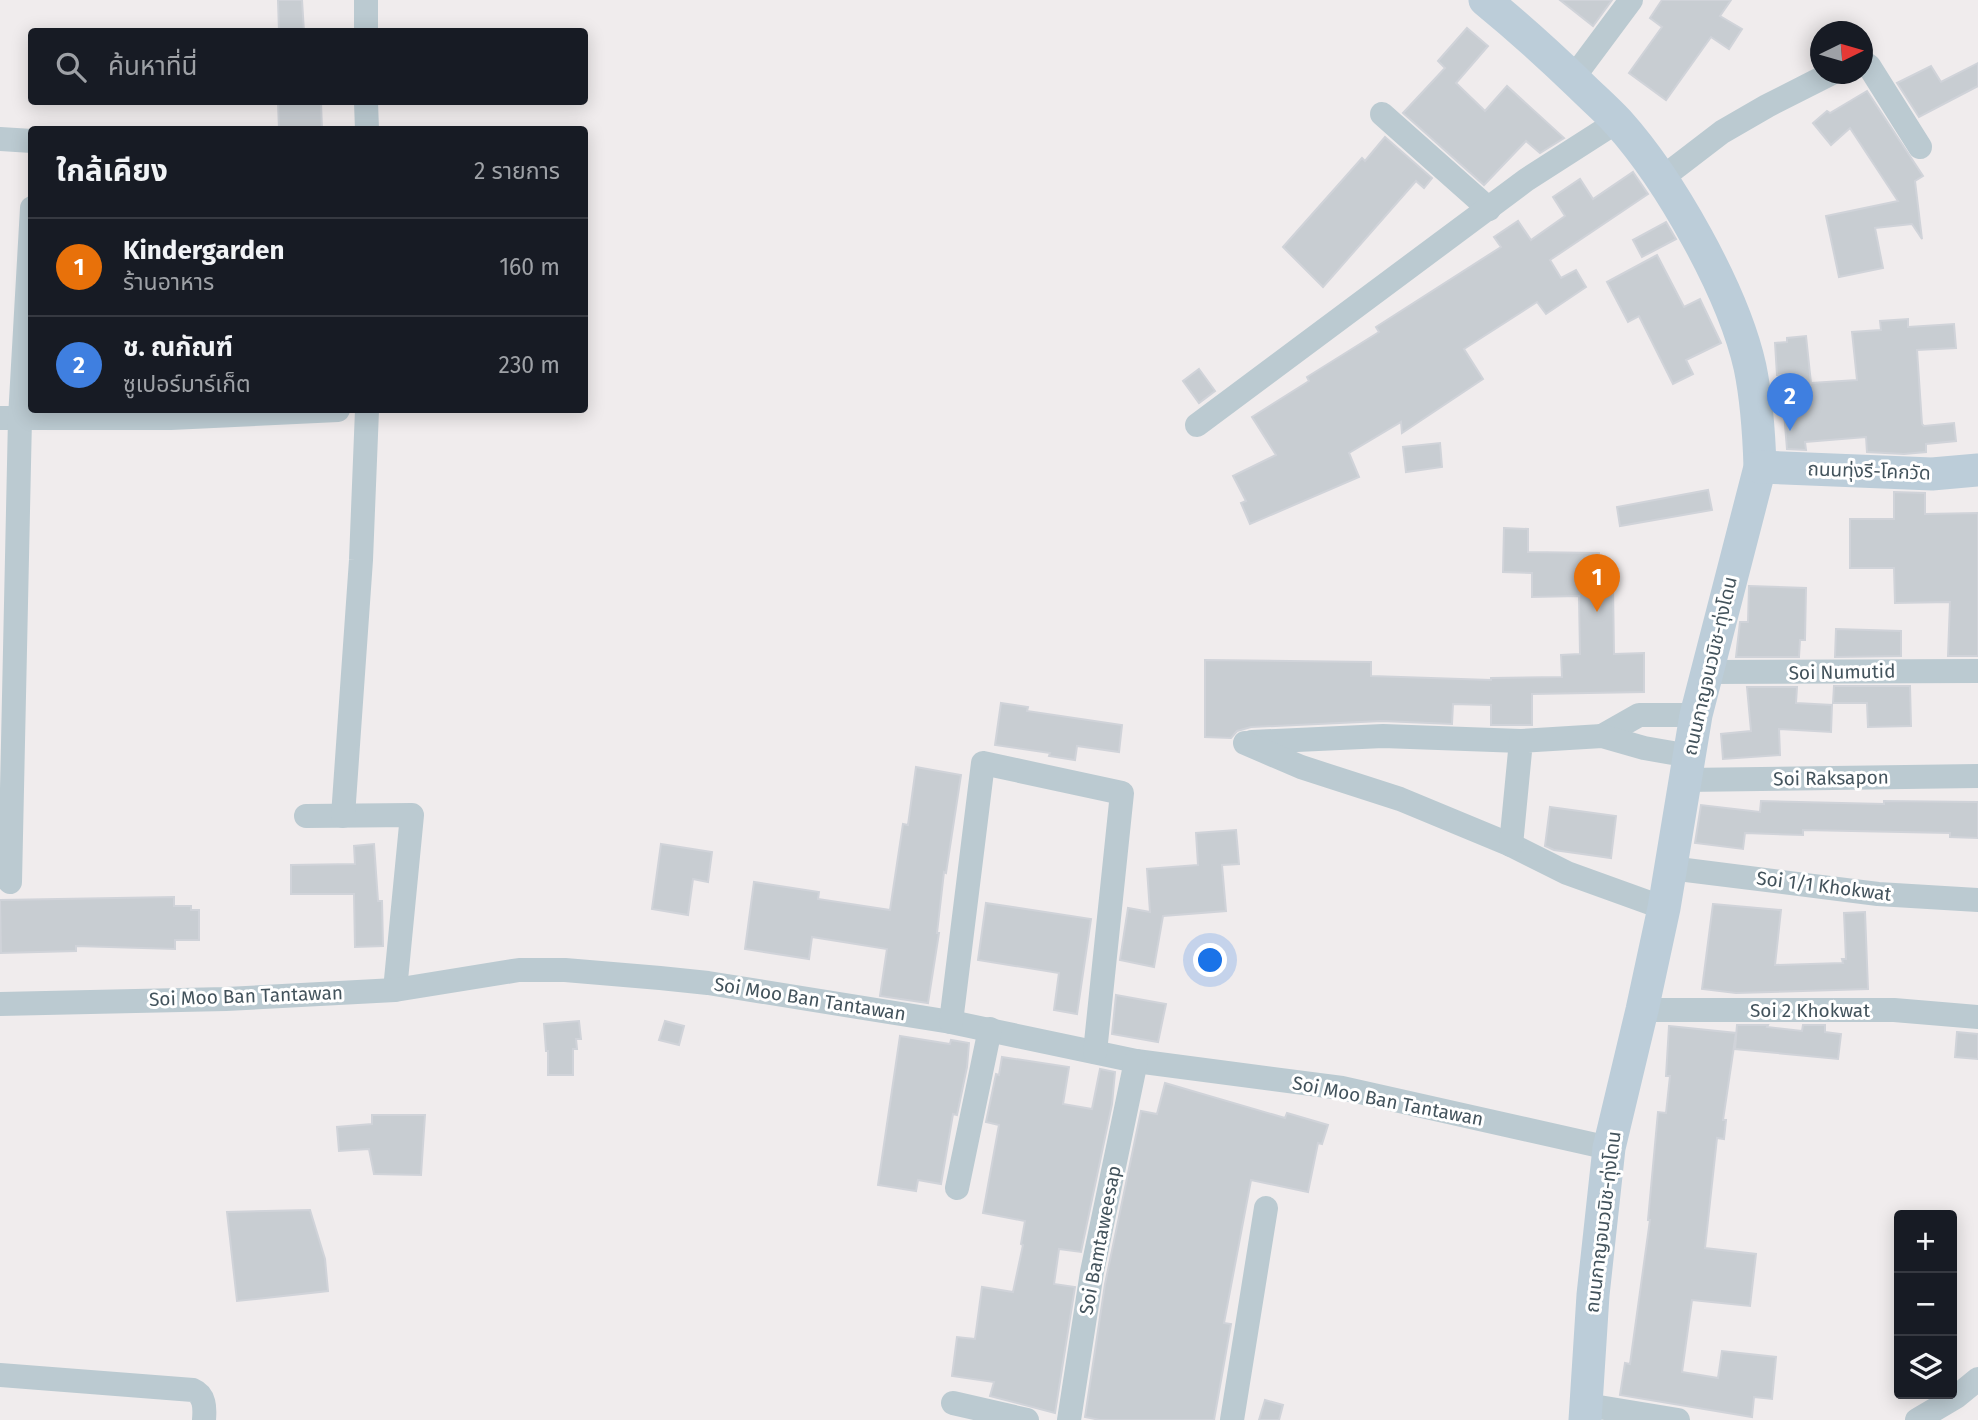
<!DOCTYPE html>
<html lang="th">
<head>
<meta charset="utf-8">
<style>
  body { margin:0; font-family:"Fira Sans","Noto Sans Thai",sans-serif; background:#242831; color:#f1f3f6 }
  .controls { position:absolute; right:21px; bottom:21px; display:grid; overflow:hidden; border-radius:7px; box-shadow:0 4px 18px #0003 }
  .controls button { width:63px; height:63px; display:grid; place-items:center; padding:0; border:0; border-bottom:2px solid #363941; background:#171b24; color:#f1f3f6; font:35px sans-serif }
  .compass { position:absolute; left:1810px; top:21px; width:63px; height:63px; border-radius:50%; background:#171b24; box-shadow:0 4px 18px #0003; rotate:85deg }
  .you { position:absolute; left:1211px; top:961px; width:24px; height:24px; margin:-18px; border:5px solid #fff; border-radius:50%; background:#1a73e8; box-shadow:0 0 0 10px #1a73e833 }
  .badge { display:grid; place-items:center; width:46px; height:46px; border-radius:50%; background:#0386f3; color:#fff; font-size:23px; font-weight:700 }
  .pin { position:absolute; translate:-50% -58px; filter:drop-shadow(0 2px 4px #0008) }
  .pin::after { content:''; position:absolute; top:37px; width:24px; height:21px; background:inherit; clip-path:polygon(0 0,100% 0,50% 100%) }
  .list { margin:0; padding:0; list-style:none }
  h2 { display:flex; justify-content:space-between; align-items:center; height:91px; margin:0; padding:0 28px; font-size:30px }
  h2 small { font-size:23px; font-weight:400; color:#9ea1a6 }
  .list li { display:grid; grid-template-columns:46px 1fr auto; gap:21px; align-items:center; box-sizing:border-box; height:98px; padding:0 28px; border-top:2px solid #363941 }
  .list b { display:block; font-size:26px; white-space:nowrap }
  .list p { margin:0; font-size:23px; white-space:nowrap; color:#9ea1a6 }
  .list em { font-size:23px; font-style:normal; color:#9ea1a6 }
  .icon { flex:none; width:38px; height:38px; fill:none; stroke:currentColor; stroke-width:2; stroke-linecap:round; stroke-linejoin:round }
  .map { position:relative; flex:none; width:1978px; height:1420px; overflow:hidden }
  .search { position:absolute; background:#171b24; box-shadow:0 4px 18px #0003; left:28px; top:28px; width:560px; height:77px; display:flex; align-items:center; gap:18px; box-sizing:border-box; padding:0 24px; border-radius:7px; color:#9ea1a6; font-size:26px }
  .panel { position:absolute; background:#171b24; box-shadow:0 4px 18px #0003; left:28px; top:126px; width:560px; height:287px; border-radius:7px }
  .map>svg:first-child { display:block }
  .building { fill:#c8cdd2; stroke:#d0d3d9; stroke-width:2 }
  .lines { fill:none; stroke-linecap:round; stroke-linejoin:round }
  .street { stroke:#bbcad1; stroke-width:24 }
  .secondary { stroke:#bccdd9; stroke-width:33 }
  .labels { text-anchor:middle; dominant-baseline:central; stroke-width:6; stroke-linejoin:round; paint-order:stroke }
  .street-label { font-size:19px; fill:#43535c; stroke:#fff }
</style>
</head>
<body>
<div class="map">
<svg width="1978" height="1420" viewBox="0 0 1978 1420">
  <rect width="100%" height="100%" fill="#f0eced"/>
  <!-- building -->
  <g class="building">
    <path d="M 278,0 L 302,0 L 304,32 L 279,32 Z"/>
    <path d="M 1560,0 L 1612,0 L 1593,26 Z"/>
    <path d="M 1662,0 L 1731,0 L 1720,16 L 1742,29 L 1729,49 L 1711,37 L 1666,100 L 1629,73 L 1662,27 L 1650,18 Z"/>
    <path d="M 1467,28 L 1488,46 L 1456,83 L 1485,111 L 1507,86 L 1564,138 L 1540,153 L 1526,141 L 1484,185 L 1403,113 L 1445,68 L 1438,61 Z"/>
    <path d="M 1978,63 L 1978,86 L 1919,117 L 1897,83 L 1931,66 L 1941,82 Z"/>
    <path d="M 1867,91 L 1923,176 L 1915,181 L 1922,239 L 1912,224 L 1875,228 L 1883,268 L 1839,277 L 1826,216 L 1898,201 L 1850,128 L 1831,145 L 1813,123 L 1827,111 L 1830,113 Z"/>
    <path d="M 278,102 L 321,102 L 322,130 L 279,130 Z"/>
    <path d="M 1385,137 L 1432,178 L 1424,188 L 1416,181 L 1323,287 L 1283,247 L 1362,158 L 1365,161 Z"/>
    <path d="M 1633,172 L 1648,194 L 1550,260 L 1561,278 L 1576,270 L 1586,287 L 1546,314 L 1537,302 L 1464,349 L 1483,379 L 1402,433 L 1401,422 L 1349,453 L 1359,477 L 1250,524 L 1241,503 L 1246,501 L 1233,476 L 1276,455 L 1252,417 L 1309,381 L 1307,377 L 1379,332 L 1376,327 L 1501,247 L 1494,237 L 1518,221 L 1531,240 L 1565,216 L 1553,197 L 1580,179 L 1593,199 Z"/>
    <path d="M 1666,222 L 1676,239 L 1642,257 L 1633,240 Z"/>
    <path d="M 1657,255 L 1684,307 L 1700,299 L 1721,343 L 1686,360 L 1693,374 L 1673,384 L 1639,316 L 1628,322 L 1607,282 Z"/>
    <path d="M 1908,319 L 1908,327 L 1954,324 L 1956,348 L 1917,350 L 1922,424 L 1924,426 L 1954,423 L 1956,441 L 1926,444 L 1926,452 L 1904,454 L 1867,452 L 1866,437 L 1805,442 L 1806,450 L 1787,449 L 1781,375 L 1777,375 L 1775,343 L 1787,342 L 1787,338 L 1806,336 L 1811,383 L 1857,380 L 1852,332 L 1881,330 L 1880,321 Z"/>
    <path d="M 1199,369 L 1215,391 L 1199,403 L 1183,381 Z"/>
    <path d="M 1440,443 L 1442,467 L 1406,472 L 1403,447 Z"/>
    <path d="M 1708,490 L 1712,510 L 1620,526 L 1617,507 Z"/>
    <path d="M 1894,492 L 1925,493 L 1925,514 L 1978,513 L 1978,656 L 1948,656 L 1950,602 L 1895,603 L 1894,568 L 1850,568 L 1850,519 L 1894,519 Z"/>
    <path d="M 1504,528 L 1528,529 L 1528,552 L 1599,553 L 1598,586 L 1613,586 L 1614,654 L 1644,653 L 1644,692 L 1532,694 L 1532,725 L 1491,725 L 1491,705 L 1453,704 L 1452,724 L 1382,721 L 1251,727 L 1237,731 L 1231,738 L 1205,737 L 1205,660 L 1371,662 L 1371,676 L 1491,680 L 1491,678 L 1562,677 L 1561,655 L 1580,654 L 1579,596 L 1532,597 L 1532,573 L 1503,572 Z"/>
    <path d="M 1749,586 L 1806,588 L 1805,640 L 1800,640 L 1799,657 L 1736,657 L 1740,622 L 1748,622 Z"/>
    <path d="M 1836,629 L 1901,631 L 1901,656 L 1835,657 Z"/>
    <path d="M 1834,686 L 1910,686 L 1911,726 L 1868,727 L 1867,703 L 1833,703 Z"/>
    <path d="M 1747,687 L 1797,687 L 1796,703 L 1832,705 L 1831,732 L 1779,729 L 1780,755 L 1723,759 L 1721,734 L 1751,731 Z"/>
    <path d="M 1001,703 L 1028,707 L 1027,711 L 1122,725 L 1119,752 L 1077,746 L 1075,760 L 1049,756 L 1050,753 L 995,745 Z"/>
    <path d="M 916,767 L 961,775 L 946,873 L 944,872 L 937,933 L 939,933 L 928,1003 L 880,996 L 887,949 L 812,937 L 809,959 L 745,949 L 754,882 L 819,892 L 818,899 L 890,910 L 903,824 L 908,825 Z"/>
    <path d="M 1761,801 L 1884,804 L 1884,801 L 1978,802 L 1978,838 L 1950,837 L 1950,833 L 1803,830 L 1803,835 L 1745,833 L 1743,849 L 1695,843 L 1701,805 L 1760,812 Z"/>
    <path d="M 1550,807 L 1616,816 L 1611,858 L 1554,850 L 1545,846 Z"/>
    <path d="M 1236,830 L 1239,864 L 1222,865 L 1226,911 L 1163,916 L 1154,967 L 1120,960 L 1128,908 L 1150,912 L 1147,869 L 1198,865 L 1196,833 Z"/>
    <path d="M 374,844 L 378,901 L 382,901 L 383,946 L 355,947 L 354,894 L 291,894 L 291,865 L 355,864 L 354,846 Z"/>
    <path d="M 661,844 L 712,852 L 708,882 L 693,879 L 688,915 L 652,909 Z"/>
    <path d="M 174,897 L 174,906 L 191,906 L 191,910 L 199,910 L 199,940 L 175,940 L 175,949 L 76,946 L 76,951 L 1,953 L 0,900 Z"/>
    <path d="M 986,903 L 1091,919 L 1077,1014 L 1054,1010 L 1059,973 L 978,960 Z"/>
    <path d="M 1713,904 L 1781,910 L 1775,965 L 1843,963 L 1842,959 L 1846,959 L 1844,913 L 1865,912 L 1868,989 L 1736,993 L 1702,989 Z"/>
    <path d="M 1116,995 L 1166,1004 L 1158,1042 L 1112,1034 Z"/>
    <path d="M 579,1021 L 581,1039 L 576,1039 L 577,1049 L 573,1049 L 573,1075 L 548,1075 L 548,1051 L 546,1051 L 544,1024 Z"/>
    <path d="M 665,1021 L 684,1026 L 679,1045 L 659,1040 Z"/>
    <path d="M 1737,1025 L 1768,1025 L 1767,1027 L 1802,1031 L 1803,1025 L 1825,1025 L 1825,1032 L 1841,1034 L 1838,1059 L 1735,1049 Z"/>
    <path d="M 1669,1026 L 1736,1033 L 1723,1120 L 1726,1120 L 1724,1139 L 1717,1138 L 1705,1248 L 1756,1254 L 1750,1306 L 1692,1300 L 1682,1372 L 1718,1378 L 1722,1351 L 1776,1357 L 1772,1399 L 1754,1397 L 1752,1417 L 1620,1395 L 1625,1363 L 1630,1364 L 1650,1220 L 1648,1220 L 1658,1112 L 1666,1113 L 1670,1076 L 1666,1076 Z"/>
    <path d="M 1957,1032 L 1978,1034 L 1978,1059 L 1955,1057 Z"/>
    <path d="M 900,1036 L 950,1044 L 951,1040 L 969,1043 L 967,1067 L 957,1115 L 953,1114 L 941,1184 L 918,1180 L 916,1191 L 878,1185 Z"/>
    <path d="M 1002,1057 L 1069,1067 L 1063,1104 L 1092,1109 L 1100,1069 L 1115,1072 L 1112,1104 L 1081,1252 L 1059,1249 L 1054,1284 L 1075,1287 L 1055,1413 L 990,1396 L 994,1382 L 952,1376 L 957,1337 L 975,1339 L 982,1287 L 1013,1292 L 1023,1245 L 1021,1244 L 1025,1221 L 983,1213 L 999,1125 L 986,1122 L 996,1074 L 999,1075 Z"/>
    <path d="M 1165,1083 L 1285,1118 L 1287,1113 L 1328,1125 L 1322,1144 L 1318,1143 L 1308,1192 L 1251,1180 L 1224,1323 L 1231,1324 L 1214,1420 L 1100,1420 L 1085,1417 L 1105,1284 L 1141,1111 L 1157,1114 Z"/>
    <path d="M 372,1115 L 425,1115 L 421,1175 L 374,1174 L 369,1149 L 339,1151 L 337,1127 L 372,1124 Z"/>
    <path d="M 310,1210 L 325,1259 L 328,1291 L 237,1301 L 227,1212 Z"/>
    <path d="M 1265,1400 L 1283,1405 L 1279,1420 L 1259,1420 Z"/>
  </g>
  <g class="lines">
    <!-- street -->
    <g class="street">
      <path d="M 366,0 L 366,32"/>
      <path d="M 1862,61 L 1869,66 L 1920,147"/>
      <path d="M 1573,78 L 1631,0"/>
      <path d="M 366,102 L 367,130"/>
      <path d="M 1382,114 L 1489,209"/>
      <path d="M 0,139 L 32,141"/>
      <path d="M 1662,178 L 1722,132 L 1767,106 L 1830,74"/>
      <path d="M 0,418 L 171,418 L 338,410"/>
      <path d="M 1197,425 L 1526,180 L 1618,121"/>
      <path d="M 1706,672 L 1978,671"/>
      <path d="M 1602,736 L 1639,715 L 1696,715"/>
      <path d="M 1252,742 L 1383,736 L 1521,741"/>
      <path d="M 1245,743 L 1301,767 L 1400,799 L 1511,845 L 1567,873 L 1664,908"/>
      <path d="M 1685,780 L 1978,776"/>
      <path d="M 306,816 L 412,815 L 395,990"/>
      <path d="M 343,816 L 361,560 L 367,410"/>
      <path d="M 1511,845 L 1521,741 L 1602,736 L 1644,748 L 1690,756"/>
      <path d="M 1670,868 L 1878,894 L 1978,900"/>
      <path d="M 10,882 L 20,418 L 32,208"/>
      <path d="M 0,1004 L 226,999 L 395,990 L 519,970 L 565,970 L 660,978 L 708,983 L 951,1022 L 1136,1061 L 1342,1088 L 1609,1148"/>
      <path d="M 1642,1010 L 1894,1010 L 1978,1017"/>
      <path d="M 951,1022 L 983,763 L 1122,793 L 1095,1052"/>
      <path d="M 957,1188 L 990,1029"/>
      <path d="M 0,1375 L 193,1390 C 205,1395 205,1408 204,1420"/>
      <path d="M 953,1403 L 1027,1420"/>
      <path d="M 1587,1405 L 1678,1420"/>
      <path d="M 1069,1420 L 1092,1272 L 1136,1061"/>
      <path d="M 1232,1420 L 1266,1208"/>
      <path d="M 1917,1420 L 1956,1397 L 1978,1379"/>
    </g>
    <!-- secondary -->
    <g class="secondary">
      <path d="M 1485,0 C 1518,27 1549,55 1580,85 C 1592,97 1606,109 1618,122 C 1670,180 1733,291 1750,367 C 1757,401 1759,434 1760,467 L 1696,715 L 1664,908 L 1642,1010 L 1609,1148 L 1593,1295 L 1585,1420"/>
      <path d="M 1760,467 L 1932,474 L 1978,470"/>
    </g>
  </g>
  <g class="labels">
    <!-- street labels -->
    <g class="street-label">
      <text transform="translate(1869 471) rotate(2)">ถนนทุ่งรี-โคกวัด</text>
      <text transform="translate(1710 666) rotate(-77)">ถนนกาญจนวนิช-ทุ่งโดน</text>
      <text transform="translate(1842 672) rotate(-1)">Soi Numutid</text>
      <text transform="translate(1831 778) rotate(-1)">Soi Raksapon</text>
      <text transform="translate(1824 886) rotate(7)">Soi 1/1 Khokwat</text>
      <text transform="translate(246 996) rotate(-2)">Soi Moo Ban Tantawan</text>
      <text transform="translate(810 999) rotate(9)">Soi Moo Ban Tantawan</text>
      <text x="1810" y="1010">Soi 2 Khokwat</text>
      <text transform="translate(1388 1101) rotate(11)">Soi Moo Ban Tantawan</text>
      <text transform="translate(1603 1222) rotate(-83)">ถนนกาญจนวนิช-ทุ่งโดน</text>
      <text transform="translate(1100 1240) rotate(-79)">Soi Bamtaweesap</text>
    </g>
  </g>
</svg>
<div class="controls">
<button>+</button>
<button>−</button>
<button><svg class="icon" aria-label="layers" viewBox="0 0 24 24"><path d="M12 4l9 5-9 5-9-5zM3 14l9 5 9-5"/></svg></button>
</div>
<svg class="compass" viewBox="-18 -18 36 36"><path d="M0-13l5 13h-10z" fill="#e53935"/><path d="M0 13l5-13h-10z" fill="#9ea1a6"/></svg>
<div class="you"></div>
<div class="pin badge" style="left:1597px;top:612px;background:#e8710a">1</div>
<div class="pin badge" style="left:1790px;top:431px;background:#3f7fe0">2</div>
<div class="search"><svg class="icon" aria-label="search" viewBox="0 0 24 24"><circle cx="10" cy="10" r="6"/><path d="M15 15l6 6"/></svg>ค้นหาที่นี่</div>
<section class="panel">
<h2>ใกล้เคียง<small>2 รายการ</small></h2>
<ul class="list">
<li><span class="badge" style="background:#e8710a">1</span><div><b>Kindergarden</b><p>ร้านอาหาร</p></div><em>160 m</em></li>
<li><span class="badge" style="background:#3f7fe0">2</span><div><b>ช. ณกัณฑ์</b><p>ซูเปอร์มาร์เก็ต</p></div><em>230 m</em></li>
</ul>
</section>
</div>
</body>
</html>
